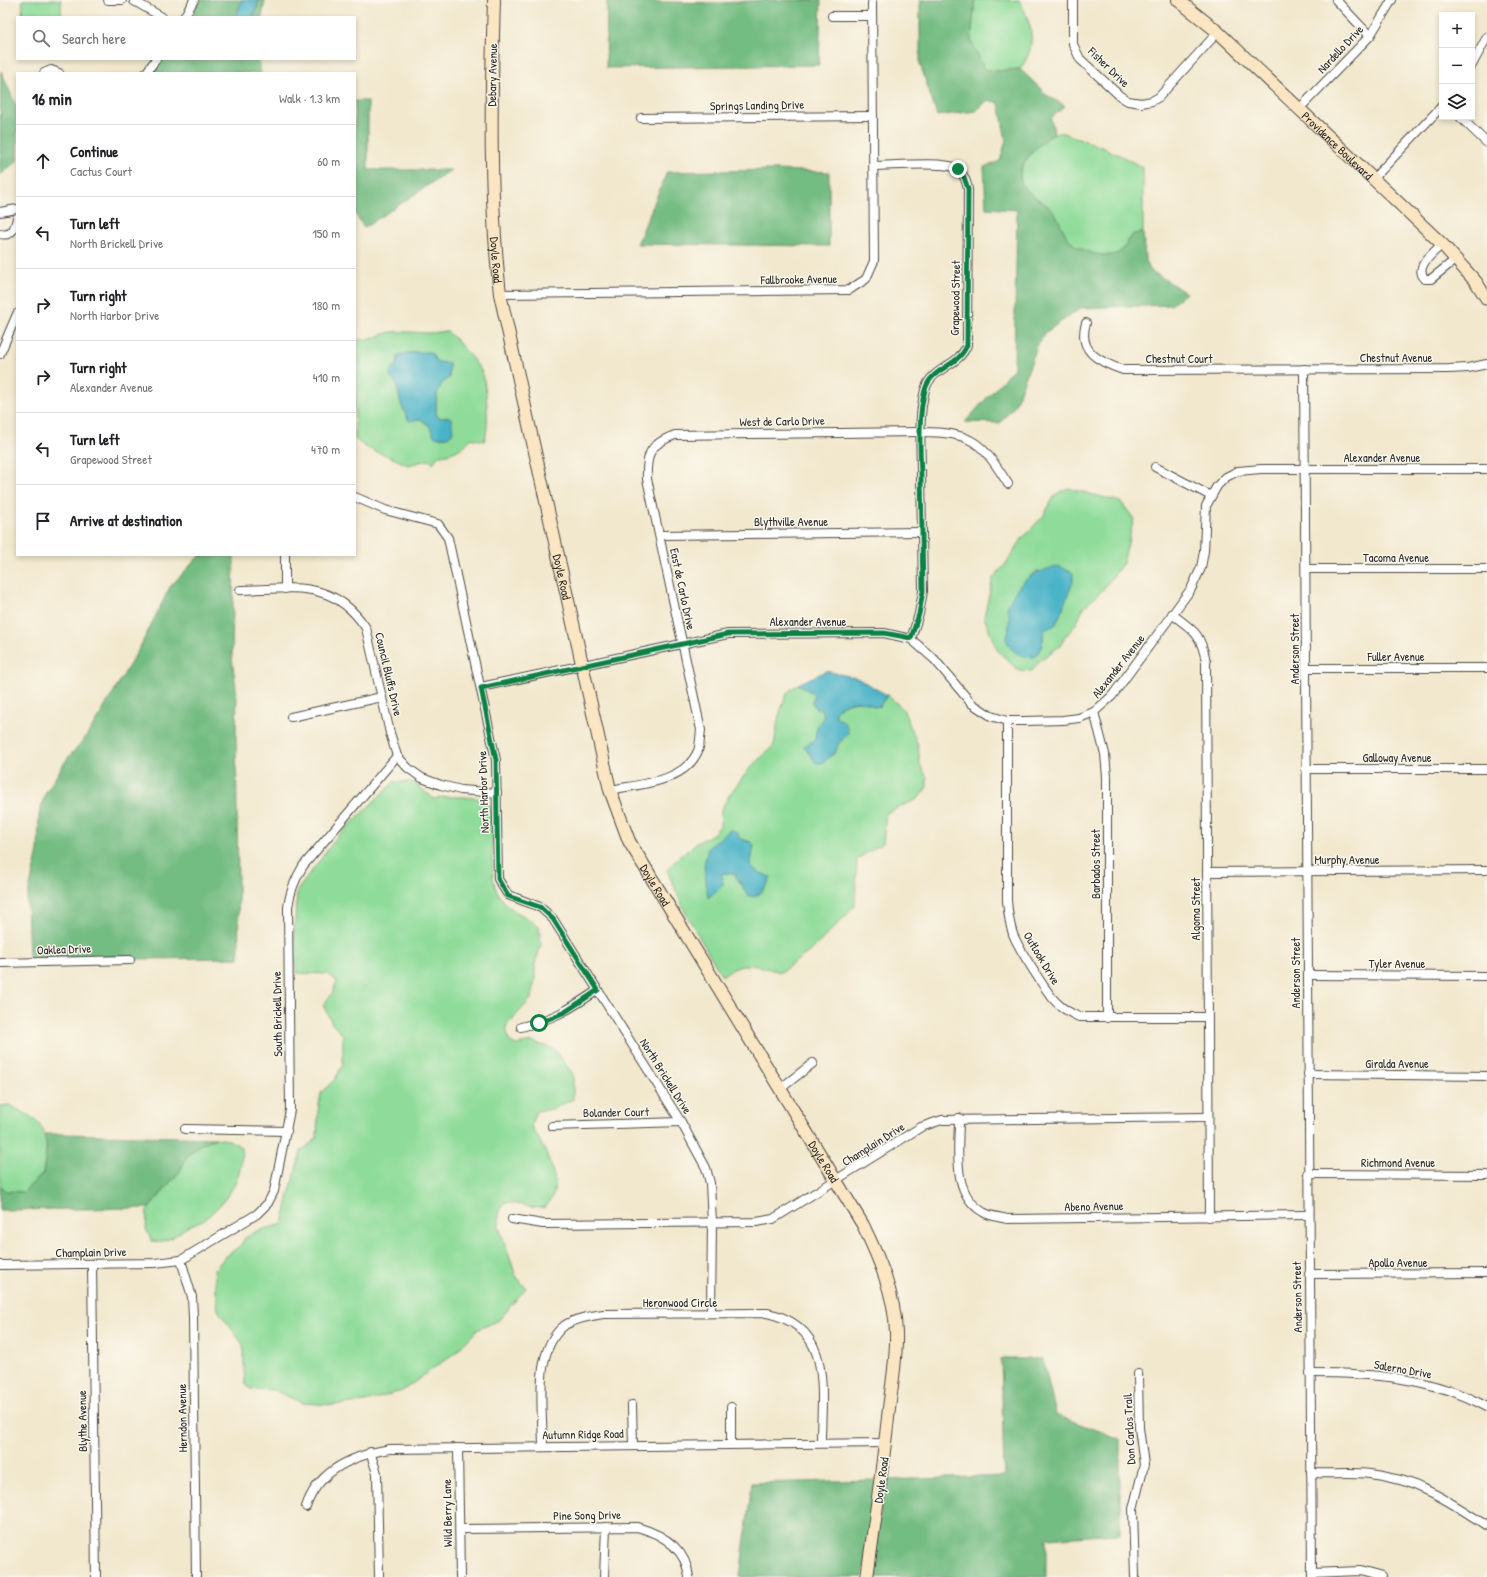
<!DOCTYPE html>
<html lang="en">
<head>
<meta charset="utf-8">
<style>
  body { margin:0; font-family:"Patrick Hand",sans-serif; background:#f2f2f2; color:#202124 }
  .controls { position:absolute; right:12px; top:12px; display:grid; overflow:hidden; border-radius:0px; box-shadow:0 2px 6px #0003 }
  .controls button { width:36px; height:36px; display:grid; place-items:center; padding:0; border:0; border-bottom:1px solid #e0e0e0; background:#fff; color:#202124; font:20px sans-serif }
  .stop { position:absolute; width:12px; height:12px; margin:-9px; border:3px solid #0b8043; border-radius:50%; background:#fff }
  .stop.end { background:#0b8043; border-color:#fff; box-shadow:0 1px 4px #0008 }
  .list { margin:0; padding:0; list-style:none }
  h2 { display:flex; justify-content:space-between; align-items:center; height:52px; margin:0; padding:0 16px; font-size:17px }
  h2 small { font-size:13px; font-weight:400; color:#757577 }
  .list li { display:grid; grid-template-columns:26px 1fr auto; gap:12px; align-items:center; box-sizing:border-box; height:72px; padding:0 16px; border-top:1px solid #e0e0e0 }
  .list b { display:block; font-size:15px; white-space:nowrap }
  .list p { margin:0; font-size:13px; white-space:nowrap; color:#757577 }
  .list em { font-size:13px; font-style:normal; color:#757577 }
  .icon { flex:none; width:22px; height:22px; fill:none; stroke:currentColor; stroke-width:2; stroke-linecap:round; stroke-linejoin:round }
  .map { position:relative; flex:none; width:1487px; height:1577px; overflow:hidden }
  .search { position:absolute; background:#fff; box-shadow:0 2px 6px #0003; left:16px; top:16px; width:340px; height:44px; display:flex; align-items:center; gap:10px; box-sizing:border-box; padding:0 14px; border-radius:0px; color:#757577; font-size:15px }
  .panel { position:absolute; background:#fff; box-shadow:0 2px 6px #0003; left:16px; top:72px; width:340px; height:484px; border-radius:0px }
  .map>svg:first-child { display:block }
  .green { fill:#8fdc9a; stroke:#5d8462; fill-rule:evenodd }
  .forest { fill:#73bc82; stroke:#4f7456 }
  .water { fill:#49b3c7; stroke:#3a6f79 }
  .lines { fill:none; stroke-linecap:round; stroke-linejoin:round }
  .minor-casing { stroke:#494743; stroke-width:10 }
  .secondary-casing { stroke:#494743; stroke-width:14 }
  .minor { stroke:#fff; stroke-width:8 }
  .secondary { stroke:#fbe6c4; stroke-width:12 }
  .route { stroke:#0b8043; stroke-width:5 }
  .labels { text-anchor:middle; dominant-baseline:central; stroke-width:3; stroke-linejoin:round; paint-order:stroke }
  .street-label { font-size:12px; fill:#2b2b2b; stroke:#fbf7ec }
</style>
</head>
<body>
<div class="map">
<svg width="1487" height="1577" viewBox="0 0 1487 1577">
  <rect width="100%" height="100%" fill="#fbf7ec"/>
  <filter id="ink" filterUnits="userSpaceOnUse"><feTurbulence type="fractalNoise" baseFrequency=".025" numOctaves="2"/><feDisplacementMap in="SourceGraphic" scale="8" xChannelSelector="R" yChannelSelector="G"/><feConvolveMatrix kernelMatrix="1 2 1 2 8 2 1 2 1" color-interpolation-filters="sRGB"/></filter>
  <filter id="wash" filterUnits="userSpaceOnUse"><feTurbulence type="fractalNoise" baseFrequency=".012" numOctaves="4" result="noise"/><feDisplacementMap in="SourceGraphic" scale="16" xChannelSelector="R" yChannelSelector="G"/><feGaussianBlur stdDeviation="0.9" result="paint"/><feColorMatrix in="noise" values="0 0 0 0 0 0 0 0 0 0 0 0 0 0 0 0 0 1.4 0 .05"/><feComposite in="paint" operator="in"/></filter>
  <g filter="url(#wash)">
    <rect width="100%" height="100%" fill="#f2e8ce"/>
    <!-- green -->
    <g class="green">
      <path d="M 23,0 L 61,0 L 61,17 L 22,17 Z"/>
      <path d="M 975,0 L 1019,0 C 1032,24 1038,46 1020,69 L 996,71 L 984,69 L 971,41 Z"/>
      <path d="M 1059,132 C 1090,141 1116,152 1143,168 L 1143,233 L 1133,234 C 1129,239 1124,250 1118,253 C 1104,260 1076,250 1068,238 C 1061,229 1059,215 1049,207 C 1040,199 1021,191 1020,178 C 1018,164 1047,132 1059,132 Z"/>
      <path d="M 446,331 C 453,335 479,365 482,373 C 487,386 490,430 484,441 L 471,438 C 465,448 451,455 439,455 L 433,463 L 428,460 L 408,465 L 386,455 L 376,452 L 364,446 L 355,439 L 355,343 L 359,339 C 371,343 381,333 392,332 C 411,331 427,335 446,331 ZM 415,352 L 432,354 L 437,363 L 449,363 L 449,378 C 434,386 437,400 436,415 L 440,418 L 445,418 L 453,431 C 449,441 441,437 433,435 L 431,427 L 420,419 L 409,421 L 401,404 L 392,368 L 397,365 L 398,356 Z"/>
      <path d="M 1068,488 L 1121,502 L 1134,519 L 1123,563 L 1100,593 L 1084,607 L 1076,624 L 1065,637 L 1060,646 L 1040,660 L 1032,671 L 1018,670 L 997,650 L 984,617 L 993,578 L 1005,565 L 1022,539 L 1044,515 L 1055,495 ZM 1038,570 L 1064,606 L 1055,625 L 1044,630 L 1042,646 L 1006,639 L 1009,632 L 1009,621 L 1020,585 Z"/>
      <path d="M 798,684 L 813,693 L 814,697 L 812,702 L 816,709 L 822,710 L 824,716 L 817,727 L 815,740 L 804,746 L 816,763 L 843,740 L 835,712 C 845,700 862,698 875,707 L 880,706 L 887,695 L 903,709 L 918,745 L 920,764 L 927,778 L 927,787 L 918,799 L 886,813 L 883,843 L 857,859 L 855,906 L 813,949 L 781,972 C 755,966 746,959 722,976 L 686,914 L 667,870 L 680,856 L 695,844 L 713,834 L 720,826 L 721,810 L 730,794 L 751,767 L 774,745 L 779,715 L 787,693 ZM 740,839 L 751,842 L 753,852 L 750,865 L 758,872 L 764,874 L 768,884 L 761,893 L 754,897 L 748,895 L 734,874 L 722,873 L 722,881 L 708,848 Z"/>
      <path d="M 394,782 L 413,782 L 434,799 C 444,796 455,797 465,797 C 472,798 483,797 488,804 C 498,819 487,866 496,889 C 503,909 524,914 539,926 L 541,945 L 535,964 L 535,980 L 531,999 L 506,1026 L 509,1041 L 516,1045 L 532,1042 L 554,1049 L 573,1074 L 573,1099 L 553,1109 L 536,1111 L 531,1126 C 542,1144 558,1171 554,1193 C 553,1197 548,1203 546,1207 C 532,1210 520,1203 505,1202 L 499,1211 L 499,1227 L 516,1276 L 526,1288 L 499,1320 L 477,1330 L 456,1352 L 402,1391 L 365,1402 L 332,1405 L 302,1403 L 274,1390 L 250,1389 L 245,1383 L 243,1345 L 218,1310 L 214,1270 L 225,1257 L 241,1245 L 245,1238 L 257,1231 L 283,1224 L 288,1198 L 301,1151 L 317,1138 L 318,1111 L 321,1093 L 335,1079 L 343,1064 L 343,1035 L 333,1025 L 323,1005 L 332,994 L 337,981 L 327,974 L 297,973 L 293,953 L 297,891 L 337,837 Z"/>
      <path d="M 9,1105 C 18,1110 30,1115 37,1121 C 51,1136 45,1157 43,1174 L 23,1192 L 6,1191 L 0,1186 L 0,1106 Z"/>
      <path d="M 216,1138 L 229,1140 L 241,1147 C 245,1176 228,1200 206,1218 C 201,1222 193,1223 187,1227 C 175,1235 167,1244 152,1241 L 146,1229 L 147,1211 L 180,1171 L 187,1156 L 201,1144 Z"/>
    </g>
    <!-- forest -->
    <g class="forest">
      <path d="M 200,0 L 242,0 L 235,17 L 189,17 Z"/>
      <path d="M 259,0 L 265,0 L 262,17 L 253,17 Z"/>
      <path d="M 764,0 L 821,0 L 819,65 L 606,68 L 607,1 L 722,3 Z"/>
      <path d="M 920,0 L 975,0 L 971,41 L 984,69 L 996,71 L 1020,69 L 1048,96 L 1065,106 L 1051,118 L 1054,133 C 1042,143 1018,160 1020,177 C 1021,191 1040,200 1049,207 C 1059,215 1061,229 1068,238 C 1076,250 1104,260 1118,253 C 1124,250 1129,239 1133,234 L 1143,233 L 1145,258 L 1150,270 L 1186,293 L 1171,305 L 1081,308 L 1046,332 L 1038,344 L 1015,405 L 1000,423 L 965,422 L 1014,368 L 1017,210 L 986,208 L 984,167 L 1000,161 L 1006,140 L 999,103 L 988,100 L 976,111 L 937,116 L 920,64 Z"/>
      <path d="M 162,59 L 259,59 L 261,73 L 153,73 Z"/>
      <path d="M 1,71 L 17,108 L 17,161 L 0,175 Z"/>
      <path d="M 355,101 L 368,101 L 368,170 L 451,170 L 364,228 L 355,213 Z"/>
      <path d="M 775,170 L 829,172 L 829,246 L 637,244 L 667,172 Z"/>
      <path d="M 200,555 L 234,555 L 232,658 L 237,696 L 236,733 L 239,958 L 134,959 L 133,956 L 29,959 L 27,900 L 38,851 L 39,815 L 45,794 L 67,759 L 85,738 L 100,715 L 140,647 L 170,587 Z"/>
      <path d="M 44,1134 L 62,1134 L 216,1138 L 201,1144 L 187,1156 L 180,1171 L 149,1208 L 0,1210 L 0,1186 L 6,1191 L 23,1192 L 43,1174 L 47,1147 Z"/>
      <path d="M 1001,1359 L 1043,1359 L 1056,1415 L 1120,1439 L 1120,1534 L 1046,1539 L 1046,1577 L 871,1577 L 885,1480 L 1004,1476 Z"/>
      <path d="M 877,1480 L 863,1577 L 740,1577 L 752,1483 Z"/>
    </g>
    <!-- water -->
    <g class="water">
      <path d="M 242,0 L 259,0 L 253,17 L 235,17 Z"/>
      <path d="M 415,352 L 430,352 L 437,362 L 449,363 L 449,378 C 434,386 437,400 436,415 L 440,418 L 448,417 L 451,418 L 453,431 L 448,437 L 435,437 L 428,424 L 420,419 L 409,421 L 401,404 L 397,383 L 390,377 L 390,372 L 397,365 L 398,355 Z"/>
      <path d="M 1059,566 L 1073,573 L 1073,582 L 1058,620 L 1055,625 L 1044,630 L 1042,646 L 1035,657 C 1020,657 1012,654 1006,639 C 1010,629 1011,618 1007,608 C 1018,581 1031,572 1059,566 Z"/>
      <path d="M 826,671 L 857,678 L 887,695 L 880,706 L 875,707 C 862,698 845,700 835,712 L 836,717 C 844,720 848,725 848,734 L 839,742 L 836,752 L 822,763 L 816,763 L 804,746 L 815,740 L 817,727 L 824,716 L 822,710 L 816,709 L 812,702 L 814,697 L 813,693 L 798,684 Z"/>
      <path d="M 731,829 L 738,834 L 740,839 L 751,842 L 754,846 L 750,865 L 758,872 L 771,877 C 767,886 762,892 754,897 L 748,895 L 735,874 L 722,873 L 723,885 L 708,898 L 704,865 L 708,848 Z"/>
    </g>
  </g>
  <g filter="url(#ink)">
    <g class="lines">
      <!-- minor casing -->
      <g class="minor-casing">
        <g id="minor">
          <path d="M 108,0 L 122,0"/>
          <path d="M 1073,0 L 1073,44 L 1080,59 L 1120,96 L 1128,101 L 1141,103 L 1152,101 L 1159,97 L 1218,32"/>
          <path d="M 1336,0 L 1370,36"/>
          <path d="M 134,1 L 162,17"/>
          <path d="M 832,16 L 872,16"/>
          <path d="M 184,17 L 194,0"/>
          <path d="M 1472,65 L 1487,37"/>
          <path d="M 44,73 L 51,70 L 59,73"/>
          <path d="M 146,73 L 156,59"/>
          <path d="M 1299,109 L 1370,36 L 1392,0"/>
          <path d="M 1460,117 L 1487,143"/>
          <path d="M 641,118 L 873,116"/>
          <path d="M 874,166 C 891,166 942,161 956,168 C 964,173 966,181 968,189 L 967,345 C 959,367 931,367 925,390 C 918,417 921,447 921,475 C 922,514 922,552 923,591 L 919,614 L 911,639"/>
          <path d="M 1374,178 L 1442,106"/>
          <path d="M 0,212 L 17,209"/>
          <path d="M 0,234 C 12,237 15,228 17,218"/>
          <path d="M 1442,244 C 1434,253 1413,267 1425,279 L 1431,279 L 1456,259"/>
          <path d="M 500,294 L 849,290 L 866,279 L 874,261 L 872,3"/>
          <path d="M 1086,323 C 1077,352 1100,362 1123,370 L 1449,369 L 1468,368 L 1487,364"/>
          <path d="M 0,354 L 17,314"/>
          <path d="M 1304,369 L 1312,1577"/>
          <path d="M 1155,467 L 1211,496"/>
          <path d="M 355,497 L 385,510 L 438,524 L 448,538 L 496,760 L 498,879 L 508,895 L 540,907 L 553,919 L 681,1122 L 706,1168 L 710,1183 L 712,1223 L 711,1313"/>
          <path d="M 660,535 L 922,532"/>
          <path d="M 285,555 L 285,589"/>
          <path d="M 1306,569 L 1487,569"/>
          <path d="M 240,590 C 292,589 333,578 366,628 L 390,733 L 397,756 L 408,768 L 422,778 L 441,785 L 461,790 L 497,793"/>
          <path d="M 1172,614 C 1194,631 1200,632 1206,661 L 1209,1217"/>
          <path d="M 1306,668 L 1487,668"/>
          <path d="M 481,687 L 728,634 L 884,633 L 911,639 L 935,660 L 971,703 L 991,716 L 1007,721 L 1025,721 L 1063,720 L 1079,718 L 1094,712 L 1112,696 L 1191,589 L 1201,568 L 1204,551 L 1206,506 L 1217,486 L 1226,477 L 1238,471 L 1261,469 L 1487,469"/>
          <path d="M 1094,712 L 1105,754 L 1107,777 L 1107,1018"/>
          <path d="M 291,717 L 382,697"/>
          <path d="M 1007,721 L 1007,901 C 1008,912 1009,923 1013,934 C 1017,946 1047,993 1056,1002 C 1063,1009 1070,1013 1079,1017 L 1207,1017"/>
          <path d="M 1306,769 L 1487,769"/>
          <path d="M 610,790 C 639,784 684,783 698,751 C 700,745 700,736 701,730 L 647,479 C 646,453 650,444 675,435 L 920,432 C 972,432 981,441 1008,484"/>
          <path d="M 1207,872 L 1487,870"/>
          <path d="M 0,963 L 130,960"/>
          <path d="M 1308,975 L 1487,976"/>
          <path d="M 521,1027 C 554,1019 570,1009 598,990"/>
          <path d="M 1308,1074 L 1487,1076"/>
          <path d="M 780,1089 L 813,1063"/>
          <path d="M 959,1118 C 959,1151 951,1193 983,1212 C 989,1216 999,1217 1007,1219 L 1308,1215"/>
          <path d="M 552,1126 L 681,1122"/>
          <path d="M 185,1129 L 287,1131"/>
          <path d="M 1308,1174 L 1487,1175"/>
          <path d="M 512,1219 L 543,1224 L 757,1222 L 773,1219 L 921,1127 L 942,1120 L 1208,1117"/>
          <path d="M 181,1260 L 192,1297 L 193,1317 L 196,1577"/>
          <path d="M 0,1265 L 155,1263 L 181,1260 L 257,1214 L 268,1203 L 274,1191 L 290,1110 L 288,907 C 290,891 295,879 303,866 L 397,756"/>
          <path d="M 92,1265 L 96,1577"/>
          <path d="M 1309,1274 L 1487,1273"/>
          <path d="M 1310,1373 C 1371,1373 1432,1377 1487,1407"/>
          <path d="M 632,1405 L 633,1445"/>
          <path d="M 731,1407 L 731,1444"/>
          <path d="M 543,1447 C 543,1410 532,1350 565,1325 C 576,1318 591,1316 603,1314 L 767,1313 C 834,1327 821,1390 821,1443"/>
          <path d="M 458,1448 L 460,1577"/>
          <path d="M 370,1452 L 377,1473 L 379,1577"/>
          <path d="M 1311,1473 C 1331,1474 1351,1472 1370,1474 C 1414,1478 1451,1502 1487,1526"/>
          <path d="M 306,1507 C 318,1470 354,1455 390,1449 L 886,1443"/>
          <path d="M 460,1529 L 637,1527 C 662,1534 686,1548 689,1577"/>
          <path d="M 1312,1573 L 1360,1571 L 1382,1577"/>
          <path d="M 604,1577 L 606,1527"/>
          <path d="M 1135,1577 L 1133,1509 L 1144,1465 L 1139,1428 L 1138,1374"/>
        </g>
      </g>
      <!-- secondary casing -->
      <g class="secondary-casing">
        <g id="secondary">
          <path id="s1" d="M 494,0 C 491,98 489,196 500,294 L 610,790 L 629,841 L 863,1225 C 879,1258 895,1295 896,1332 C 897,1357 892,1383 889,1408 C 883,1465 875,1521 867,1577"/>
          <path id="s2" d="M 1178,0 L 1218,32 L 1442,244 L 1476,282 L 1487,299"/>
        </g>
      </g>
      <!-- minor -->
      <use href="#minor" class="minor"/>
      <!-- secondary -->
      <use href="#secondary" class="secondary"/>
    </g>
  </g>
  <g class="lines" filter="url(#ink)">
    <!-- route -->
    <path class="route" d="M 539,1023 L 565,1012 L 598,990 L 553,919 L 540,907 L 508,896 L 498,879 L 496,760 L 481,688 L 728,634 L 884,633 L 911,638 L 919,614 L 923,591 C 922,552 922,514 921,475 C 920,447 918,417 925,390 C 931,367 959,367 967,345 L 968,189 L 964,177 L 958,169"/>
  </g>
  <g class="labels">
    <!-- street labels -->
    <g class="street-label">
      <text transform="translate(1340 49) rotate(-47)">Nardello Drive</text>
      <text transform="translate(1109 67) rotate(44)">Fisher Drive</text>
      <text transform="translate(492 75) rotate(-89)">Debary Avenue</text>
      <text transform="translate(757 105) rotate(-1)">Springs Landing Drive</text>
      <text stroke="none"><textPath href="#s2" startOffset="216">Providence Boulevard</textPath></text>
      <text stroke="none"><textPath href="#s1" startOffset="260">Doyle Road</textPath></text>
      <text transform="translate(799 279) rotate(-1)">Fallbrooke Avenue</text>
      <text transform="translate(955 298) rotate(-89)">Grapewood Street</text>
      <text x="1396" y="357">Chestnut Avenue</text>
      <text x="1179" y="358">Chestnut Court</text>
      <text transform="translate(782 421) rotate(-1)">West de Carlo Drive</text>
      <text x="1382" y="457">Alexander Avenue</text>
      <text x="791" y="521">Blythville Avenue</text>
      <text x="1396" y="557">Tacoma Avenue</text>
      <text stroke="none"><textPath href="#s1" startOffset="584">Doyle Road</textPath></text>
      <text transform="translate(683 589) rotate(78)">East de Carlo Drive</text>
      <text x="808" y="621">Alexander Avenue</text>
      <text transform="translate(1294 649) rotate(-90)">Anderson Street</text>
      <text x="1396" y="656">Fuller Avenue</text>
      <text transform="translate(1118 666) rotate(-52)">Alexander Avenue</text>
      <text transform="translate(389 674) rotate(77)">Council Bluffs Drive</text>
      <text x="1397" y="757">Galloway Avenue</text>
      <text transform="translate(483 792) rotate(-92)">North Harbor Drive</text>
      <text x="1347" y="859">Murphy Avenue</text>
      <text transform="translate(1095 864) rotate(-90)">Barbados Street</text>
      <text stroke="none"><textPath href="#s1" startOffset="908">Doyle Road</textPath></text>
      <text transform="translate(1195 909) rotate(-90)">Algoma Street</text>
      <text transform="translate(64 949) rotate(-2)">Oaklea Drive</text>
      <text transform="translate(1042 958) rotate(59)">Outlook Drive</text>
      <text x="1397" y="963">Tyler Avenue</text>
      <text transform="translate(1295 973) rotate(-90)">Anderson Street</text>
      <text transform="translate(277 1014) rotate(-91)">South Brickell Drive</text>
      <text x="1397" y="1063">Giralda Avenue</text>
      <text transform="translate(666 1076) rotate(58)">North Brickell Drive</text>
      <text transform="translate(616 1112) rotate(-1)">Bolander Court</text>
      <text transform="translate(873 1144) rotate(-32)">Champlain Drive</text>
      <text stroke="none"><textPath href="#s1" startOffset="1232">Doyle Road</textPath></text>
      <text x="1398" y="1162">Richmond Avenue</text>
      <text transform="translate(1094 1206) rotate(-1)">Abeno Avenue</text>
      <text transform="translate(91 1252) rotate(-1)">Champlain Drive</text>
      <text x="1398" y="1262">Apollo Avenue</text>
      <text transform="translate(1297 1297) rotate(-91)">Anderson Street</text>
      <text x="680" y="1302">Heronwood Circle</text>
      <text transform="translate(1403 1369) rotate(10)">Salerno Drive</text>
      <text transform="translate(182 1418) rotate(-91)">Herndon Avenue</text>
      <text transform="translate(82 1421) rotate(-91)">Blythe Avenue</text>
      <text transform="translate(1129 1429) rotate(-93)">Don Carlos Trail</text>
      <text transform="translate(583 1434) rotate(-1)">Autumn Ridge Road</text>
      <text transform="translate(881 1480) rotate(-82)">Doyle Road</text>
      <text transform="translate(447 1513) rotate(-91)">Wild Berry Lane</text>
      <text transform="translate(587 1515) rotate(-1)">Pine Song Drive</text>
    </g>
  </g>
</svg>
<div class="controls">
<button>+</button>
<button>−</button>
<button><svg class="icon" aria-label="layers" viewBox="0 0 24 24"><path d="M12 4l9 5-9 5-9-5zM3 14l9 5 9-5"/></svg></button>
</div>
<div class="stop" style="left:539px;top:1023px"></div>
<div class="stop end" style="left:958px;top:169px"></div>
<div class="search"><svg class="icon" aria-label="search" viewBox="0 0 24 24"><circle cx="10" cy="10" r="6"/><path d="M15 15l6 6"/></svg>Search here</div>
<section class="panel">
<h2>16 min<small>Walk · 1.3 km</small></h2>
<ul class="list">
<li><svg class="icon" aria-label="ahead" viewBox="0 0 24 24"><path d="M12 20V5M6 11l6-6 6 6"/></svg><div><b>Continue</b><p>Cactus Court</p></div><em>60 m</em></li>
<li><svg class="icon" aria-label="left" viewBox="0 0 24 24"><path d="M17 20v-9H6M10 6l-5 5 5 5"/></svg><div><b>Turn left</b><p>North Brickell Drive</p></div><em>150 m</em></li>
<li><svg class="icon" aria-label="right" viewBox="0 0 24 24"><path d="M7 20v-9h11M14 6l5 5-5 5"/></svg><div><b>Turn right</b><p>North Harbor Drive</p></div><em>180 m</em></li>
<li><svg class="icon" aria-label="right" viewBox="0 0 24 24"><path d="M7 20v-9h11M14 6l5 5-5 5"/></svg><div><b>Turn right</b><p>Alexander Avenue</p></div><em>410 m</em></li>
<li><svg class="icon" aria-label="left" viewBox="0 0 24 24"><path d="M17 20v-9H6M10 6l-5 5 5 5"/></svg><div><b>Turn left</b><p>Grapewood Street</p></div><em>470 m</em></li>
<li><svg class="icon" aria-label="arrive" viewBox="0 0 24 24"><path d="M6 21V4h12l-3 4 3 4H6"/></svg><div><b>Arrive at destination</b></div></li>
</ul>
</section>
</div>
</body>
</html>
